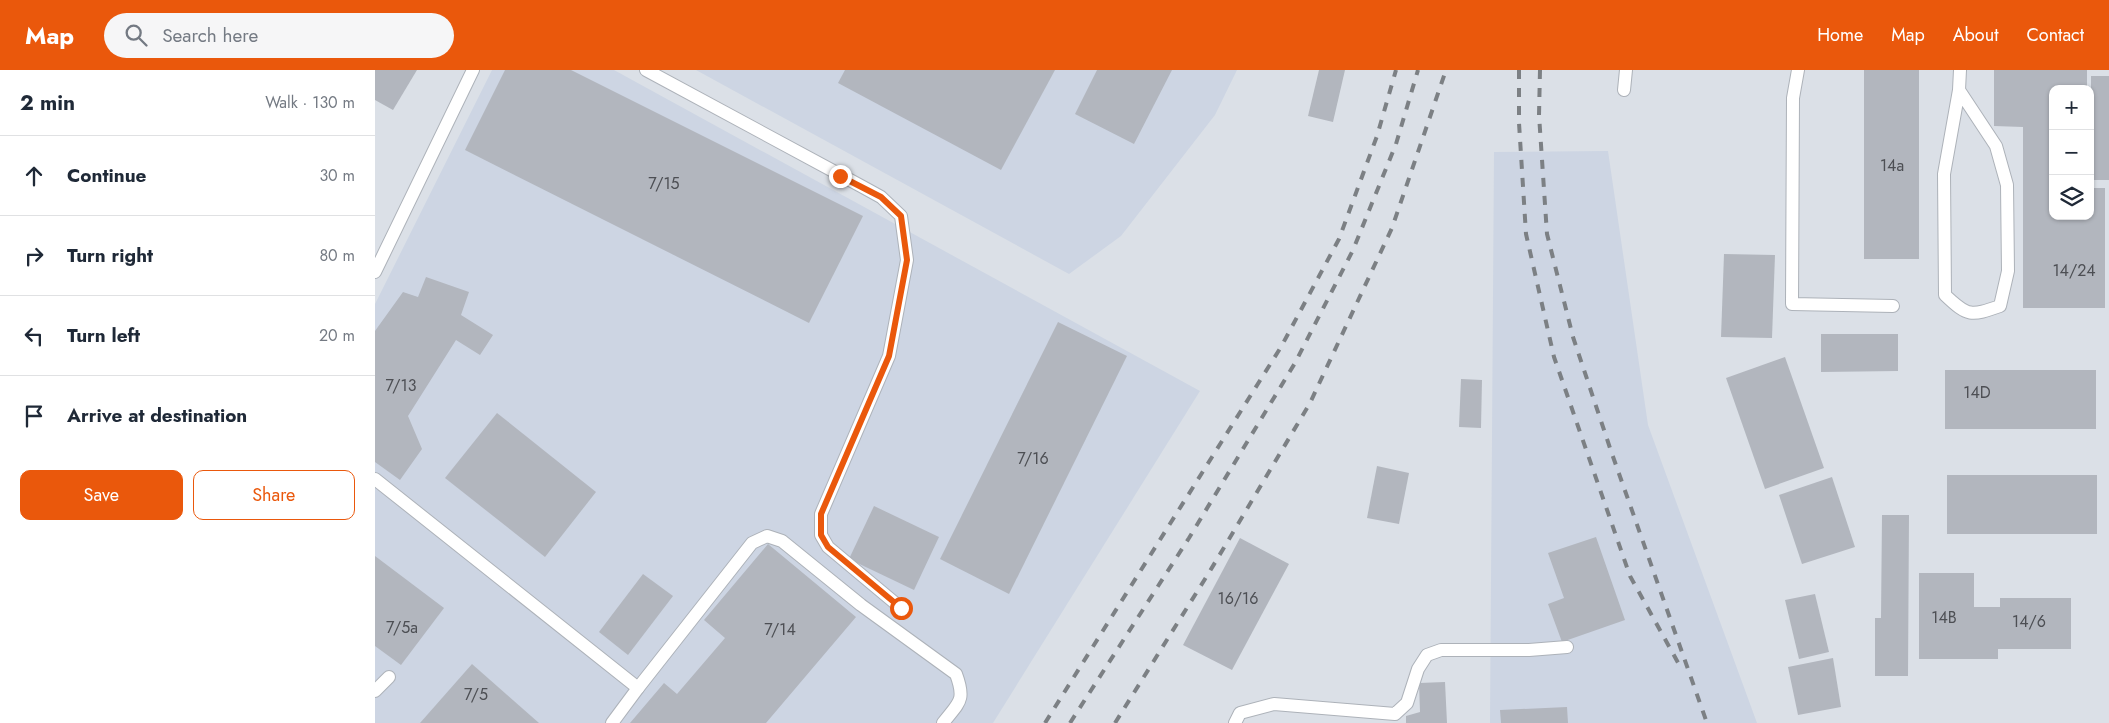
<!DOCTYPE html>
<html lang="en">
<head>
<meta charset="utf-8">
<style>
  body { margin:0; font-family:Jost,sans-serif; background:#f6f6f7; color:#1f2937 }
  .controls { position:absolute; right:15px; top:15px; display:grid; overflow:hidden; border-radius:10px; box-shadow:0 1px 4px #0004 }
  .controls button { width:45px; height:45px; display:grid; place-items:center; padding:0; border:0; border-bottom:1px solid #e0e1e3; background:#fff; color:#1f2937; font:25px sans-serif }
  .stop { position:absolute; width:15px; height:15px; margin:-11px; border:4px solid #ea580c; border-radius:50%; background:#fff }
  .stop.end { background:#ea580c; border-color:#fff; box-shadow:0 1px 5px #0008 }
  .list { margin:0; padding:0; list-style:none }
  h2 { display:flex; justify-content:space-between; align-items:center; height:65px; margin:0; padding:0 20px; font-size:21px }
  h2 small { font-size:16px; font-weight:400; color:#747a83 }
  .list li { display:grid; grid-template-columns:32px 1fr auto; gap:15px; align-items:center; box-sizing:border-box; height:80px; padding:0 20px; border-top:1px solid #e0e1e3 }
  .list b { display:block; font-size:19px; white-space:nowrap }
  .list em { font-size:16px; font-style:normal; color:#747a83 }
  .actions { display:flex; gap:10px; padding:15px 20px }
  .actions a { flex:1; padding:11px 0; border:1px solid #ea580c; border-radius:10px; text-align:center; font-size:18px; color:#ea580c }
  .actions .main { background:#ea580c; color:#fff }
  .icon { flex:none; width:28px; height:28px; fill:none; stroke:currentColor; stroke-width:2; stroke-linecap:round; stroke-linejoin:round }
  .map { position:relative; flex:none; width:1734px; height:653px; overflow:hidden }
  header { display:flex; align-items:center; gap:30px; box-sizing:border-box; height:70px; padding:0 25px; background:#ea580c; color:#fff }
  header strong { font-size:24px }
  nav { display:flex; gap:28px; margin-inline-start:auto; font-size:18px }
  .search { width:350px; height:45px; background:#f6f6f7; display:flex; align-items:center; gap:12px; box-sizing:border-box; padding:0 18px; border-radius:28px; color:#747a83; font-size:19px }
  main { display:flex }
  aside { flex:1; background:#fff }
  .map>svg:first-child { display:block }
  .built { fill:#cdd5e3 }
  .building { fill:#b2b6be }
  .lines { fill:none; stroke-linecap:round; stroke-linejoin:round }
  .service-casing { stroke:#adb2b9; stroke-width:14 }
  .service { stroke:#fff; stroke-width:12 }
  .rail { stroke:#7c8084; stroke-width:4; stroke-dasharray:9 9; stroke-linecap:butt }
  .route { stroke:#ea580c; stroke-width:6 }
  .labels { text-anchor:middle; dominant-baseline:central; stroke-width:5; stroke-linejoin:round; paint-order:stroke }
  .number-label { font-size:16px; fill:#4d4f54 }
</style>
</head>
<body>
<header>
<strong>Map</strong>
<div class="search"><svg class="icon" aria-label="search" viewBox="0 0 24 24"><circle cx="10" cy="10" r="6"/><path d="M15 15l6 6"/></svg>Search here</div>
<nav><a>Home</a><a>Map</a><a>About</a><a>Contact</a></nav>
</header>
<main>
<aside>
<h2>2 min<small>Walk · 130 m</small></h2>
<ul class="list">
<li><svg class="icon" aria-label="ahead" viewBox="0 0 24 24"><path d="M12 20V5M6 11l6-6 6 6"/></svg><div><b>Continue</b></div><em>30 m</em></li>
<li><svg class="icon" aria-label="right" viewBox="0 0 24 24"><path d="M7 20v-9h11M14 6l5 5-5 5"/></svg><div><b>Turn right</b></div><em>80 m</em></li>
<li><svg class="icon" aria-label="left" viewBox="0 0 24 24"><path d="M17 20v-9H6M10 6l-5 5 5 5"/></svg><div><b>Turn left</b></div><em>20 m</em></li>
<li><svg class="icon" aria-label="arrive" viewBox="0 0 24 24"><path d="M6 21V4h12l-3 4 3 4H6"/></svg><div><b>Arrive at destination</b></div></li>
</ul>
<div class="actions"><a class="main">Save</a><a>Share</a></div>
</aside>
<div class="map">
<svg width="1734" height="653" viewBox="0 0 1734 653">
  <rect width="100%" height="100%" fill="#dbe0e7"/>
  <!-- built -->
  <g class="built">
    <path d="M 117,0 L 239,0 L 825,321 L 618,653 L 0,653 L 0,234 Z"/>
    <path d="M 321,0 L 862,0 L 840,45 L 746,166 L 694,204 Z"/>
    <path d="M 1233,81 L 1273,355 L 1382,653 L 1115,653 L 1119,82 Z"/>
  </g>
  <!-- building -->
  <g class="building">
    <path d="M 0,0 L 42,0 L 18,40 L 0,30 Z"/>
    <path d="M 130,0 L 196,0 L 488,146 L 434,253 L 90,80 Z"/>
    <path d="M 470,0 L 680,0 L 626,100 L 463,13 Z"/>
    <path d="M 722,0 L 797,0 L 759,74 L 700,44 Z"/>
    <path d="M 944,0 L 970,0 L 958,52 L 933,46 Z"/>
    <rect x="1489" y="0" width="55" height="189"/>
    <path d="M 1619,0 L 1712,0 L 1712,19 L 1678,19 L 1678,146 L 1715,146 L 1715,118 L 1730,118 L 1730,238 L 1648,238 L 1648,57 L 1619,56 Z"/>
    <rect x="1716" y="6" width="18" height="104"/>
    <path d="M 1349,184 L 1400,185 L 1397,268 L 1346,267 Z"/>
    <path d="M 51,207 L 94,222 L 86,245 L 118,265 L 105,285 L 81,270 L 33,346 L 47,379 L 25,410 L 0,392 L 0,261 L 28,222 L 43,227 Z"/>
    <path d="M 683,252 L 752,286 L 634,524 L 565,489 Z"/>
    <path d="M 1446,264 L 1523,264 L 1523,301 L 1446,302 Z"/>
    <path d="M 1410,287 L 1449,398 L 1390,419 L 1351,308 Z"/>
    <rect x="1570" y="300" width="151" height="59"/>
    <path d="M 1086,309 L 1107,310 L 1106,358 L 1084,357 Z"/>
    <path d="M 122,343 L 221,422 L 170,487 L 70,408 Z"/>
    <path d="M 1002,396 L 1034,403 L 1024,454 L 992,448 Z"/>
    <rect x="1572" y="405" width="150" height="59"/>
    <path d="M 1457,407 L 1480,477 L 1427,494 L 1404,425 Z"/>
    <path d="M 499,436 L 564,467 L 539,520 L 474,489 Z"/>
    <path d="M 1507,445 L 1534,445 L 1533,606 L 1500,606 L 1500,548 L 1506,548 Z"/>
    <path d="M 1221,467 L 1250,550 L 1187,572 L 1173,534 L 1189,528 L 1173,483 Z"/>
    <path d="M 865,468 L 914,494 L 857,600 L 808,575 Z"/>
    <path d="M 393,474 L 481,547 L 391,653 L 255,653 L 289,613 L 302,624 L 350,568 L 329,550 Z"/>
    <path d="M 0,486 L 69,538 L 26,595 L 0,576 Z"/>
    <path d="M 1544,503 L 1599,503 L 1599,537 L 1625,537 L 1625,528 L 1696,528 L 1696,579 L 1623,579 L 1623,589 L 1544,589 Z"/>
    <path d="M 268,504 L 298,526 L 253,585 L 224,562 Z"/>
    <path d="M 1440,524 L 1454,582 L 1424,589 L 1410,530 Z"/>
    <path d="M 1458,588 L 1466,637 L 1423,645 L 1413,597 Z"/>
    <path d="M 97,594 L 164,653 L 45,653 Z"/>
    <path d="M 1070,612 L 1072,653 L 1031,653 L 1031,646 L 1045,642 L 1044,613 Z"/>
    <path d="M 1192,637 L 1193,653 L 1126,653 L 1125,640 Z"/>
  </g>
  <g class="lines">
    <!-- service casing -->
    <g class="service-casing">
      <g id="service">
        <path d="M 271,0 L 486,116 L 506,127 L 526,146 L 532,190 L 514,286 L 446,444 L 446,465 L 453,477 L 526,538"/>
        <path d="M 1423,0 L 1418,28 L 1417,234 L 1518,236"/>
        <path d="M 1249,20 L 1251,0"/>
        <path d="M 1584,20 L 1621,76 L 1632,115 L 1633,201 L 1625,236 C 1596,246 1593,247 1570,225 L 1569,104 L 1584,20 L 1585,0"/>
        <path d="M 0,202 L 98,0"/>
        <path d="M 0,409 L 263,618 L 377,473 L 392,466 L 407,471 L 486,535 L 581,604 C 591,631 584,632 568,653"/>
        <path d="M 0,621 L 14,607"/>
        <path d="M 237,653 L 263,618"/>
        <path d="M 860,653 L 865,643 L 899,634 L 1020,644 L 1032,633 L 1043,599 L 1052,585 L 1066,580 L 1154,580 L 1192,577"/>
      </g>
    </g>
    <!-- service -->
    <use href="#service" class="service"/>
    <!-- rail -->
    <g class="rail">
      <path d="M 1144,0 L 1144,53 L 1151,164 L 1179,287 L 1255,506 L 1306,598"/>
      <path d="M 1165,0 L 1164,45 L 1172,164 L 1198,267 L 1236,381 L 1332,653"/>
      <path d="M 670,653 L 906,277 L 964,169 L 1002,66 L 1021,0"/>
      <path d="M 695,653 L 814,468 L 920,293 L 978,180 L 1021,74 L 1043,0"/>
      <path d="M 740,653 L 835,501 L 935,333 L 1017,158 L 1071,0"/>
    </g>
  </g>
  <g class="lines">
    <!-- route -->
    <path class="route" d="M 465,106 L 506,127 L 526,146 L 532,190 L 514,286 L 446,444 L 446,465 L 453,477 L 526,538"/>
  </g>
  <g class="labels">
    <!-- number labels -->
    <g class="number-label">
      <text x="1517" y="95">14a</text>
      <text x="289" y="113">7/15</text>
      <text x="1699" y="200">14/24</text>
      <text x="26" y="315">7/13</text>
      <text x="1602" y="322">14D</text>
      <text x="658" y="388">7/16</text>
      <text x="863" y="528">16/16</text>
      <text x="1569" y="547">14B</text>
      <text x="1654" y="551">14/6</text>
      <text x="27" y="557">7/5a</text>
      <text x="405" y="559">7/14</text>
      <text x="101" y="624">7/5</text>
    </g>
  </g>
</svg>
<div class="controls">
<button>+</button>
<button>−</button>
<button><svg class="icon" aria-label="layers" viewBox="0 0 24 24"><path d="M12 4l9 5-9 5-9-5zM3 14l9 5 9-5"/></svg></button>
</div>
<div class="stop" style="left:526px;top:538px"></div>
<div class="stop end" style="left:465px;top:106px"></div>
</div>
</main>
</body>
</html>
